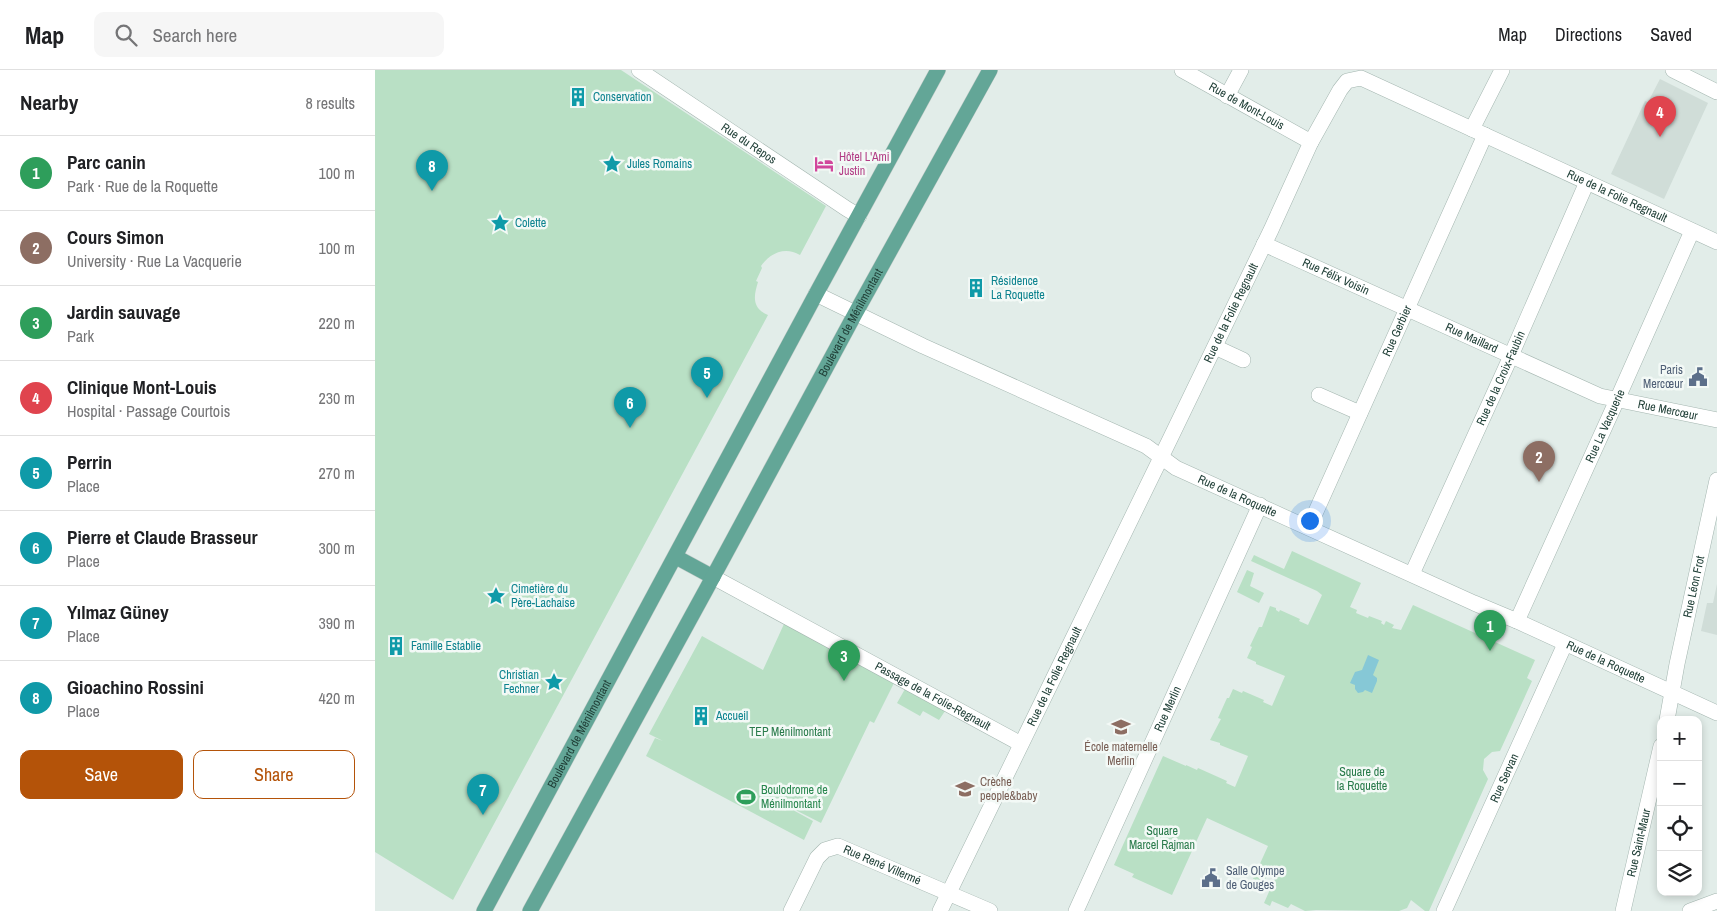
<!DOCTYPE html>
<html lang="en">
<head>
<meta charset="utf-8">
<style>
  body { margin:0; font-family:"Archivo Narrow",sans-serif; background:#f6f6f6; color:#202124 }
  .controls { position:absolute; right:15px; bottom:15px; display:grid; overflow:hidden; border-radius:10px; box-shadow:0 2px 8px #0003 }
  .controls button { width:45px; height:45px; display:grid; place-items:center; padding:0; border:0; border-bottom:1px solid #e0e0e0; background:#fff; color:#202124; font:25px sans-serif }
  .you { position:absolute; left:934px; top:450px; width:18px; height:18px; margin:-12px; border:4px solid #fff; border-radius:50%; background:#1a73e8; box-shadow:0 0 0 8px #1a73e833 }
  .badge { display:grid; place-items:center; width:32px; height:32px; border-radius:50%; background:#b45309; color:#fff; font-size:16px; font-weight:700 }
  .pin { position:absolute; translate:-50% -41px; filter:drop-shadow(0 1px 2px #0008) }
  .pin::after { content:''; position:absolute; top:26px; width:18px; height:15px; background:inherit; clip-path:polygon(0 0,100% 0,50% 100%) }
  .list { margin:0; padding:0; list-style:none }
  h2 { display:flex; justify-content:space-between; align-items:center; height:65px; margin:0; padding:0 20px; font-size:21px }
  h2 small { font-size:16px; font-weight:400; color:#757577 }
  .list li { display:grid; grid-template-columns:32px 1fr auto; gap:15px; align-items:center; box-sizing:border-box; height:75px; padding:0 20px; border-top:1px solid #e0e0e0 }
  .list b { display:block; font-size:19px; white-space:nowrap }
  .list p { margin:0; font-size:16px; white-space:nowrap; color:#757577 }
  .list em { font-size:16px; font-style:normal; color:#757577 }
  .actions { display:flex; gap:10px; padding:15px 20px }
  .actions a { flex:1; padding:11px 0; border:1px solid #b45309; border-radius:10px; text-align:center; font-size:18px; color:#b45309 }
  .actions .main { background:#b45309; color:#fff }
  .icon { flex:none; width:28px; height:28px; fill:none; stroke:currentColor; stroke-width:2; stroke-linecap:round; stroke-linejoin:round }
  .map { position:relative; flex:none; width:1342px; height:841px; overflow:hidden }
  header { display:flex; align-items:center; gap:30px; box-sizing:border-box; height:70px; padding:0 25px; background:#fff; border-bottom:1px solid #e0e0e0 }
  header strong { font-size:24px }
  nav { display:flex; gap:28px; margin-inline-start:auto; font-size:18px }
  .search { width:350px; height:45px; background:#f6f6f6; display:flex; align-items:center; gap:12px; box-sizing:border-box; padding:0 18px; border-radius:10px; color:#757577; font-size:19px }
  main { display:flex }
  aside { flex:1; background:#fff }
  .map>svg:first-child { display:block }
  .built { fill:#d0ddd8 }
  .green { fill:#b9e0c5 }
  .water { fill:#86c8d6 }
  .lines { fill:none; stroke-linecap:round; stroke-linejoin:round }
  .minor-casing { stroke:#a4b6b0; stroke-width:16 }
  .tertiary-casing { stroke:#a4b6b0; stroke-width:16 }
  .primary-casing { stroke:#c1cac7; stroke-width:16 }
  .minor { stroke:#fff; stroke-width:15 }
  .tertiary { stroke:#fff; stroke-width:15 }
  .primary { stroke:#63a697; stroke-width:15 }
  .labels { text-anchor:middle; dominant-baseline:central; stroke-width:5; stroke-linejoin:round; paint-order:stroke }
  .culture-label { font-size:12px; fill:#0d838f; stroke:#f3f9f6; text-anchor:start }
  .street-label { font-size:12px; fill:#214038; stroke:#f3f9f6 }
  .hotel-label { font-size:12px; fill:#b23c85; stroke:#f3f9f6; text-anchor:start }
  .service-label { font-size:12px; fill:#4e5e75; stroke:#f3f9f6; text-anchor:end }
  .park-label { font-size:12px; fill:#287a4a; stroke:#f3f9f6 }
  .education-label { font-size:12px; fill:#785e54; stroke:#f3f9f6 }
  .leisure-label { font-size:12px; fill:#27864d; stroke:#f3f9f6; text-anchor:start }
</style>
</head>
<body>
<header>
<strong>Map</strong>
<div class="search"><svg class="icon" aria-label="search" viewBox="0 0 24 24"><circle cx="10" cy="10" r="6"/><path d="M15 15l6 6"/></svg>Search here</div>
<nav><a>Map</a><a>Directions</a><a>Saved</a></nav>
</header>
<main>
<aside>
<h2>Nearby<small>8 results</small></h2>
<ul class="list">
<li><span class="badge" style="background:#2e9e5b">1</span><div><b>Parc canin</b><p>Park · Rue de la Roquette</p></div><em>100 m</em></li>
<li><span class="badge" style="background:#8d6e63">2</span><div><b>Cours Simon</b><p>University · Rue La Vacquerie</p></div><em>100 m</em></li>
<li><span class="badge" style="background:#2e9e5b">3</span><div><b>Jardin sauvage</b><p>Park</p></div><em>220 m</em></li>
<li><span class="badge" style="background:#e0444e">4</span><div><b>Clinique Mont-Louis</b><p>Hospital · Passage Courtois</p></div><em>230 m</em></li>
<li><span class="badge" style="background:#0f9aa8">5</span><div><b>Perrin</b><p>Place</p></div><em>270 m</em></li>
<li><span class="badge" style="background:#0f9aa8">6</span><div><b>Pierre et Claude Brasseur</b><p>Place</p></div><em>300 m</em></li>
<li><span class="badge" style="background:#0f9aa8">7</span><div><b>Yılmaz Güney</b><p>Place</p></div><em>390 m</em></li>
<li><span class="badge" style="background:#0f9aa8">8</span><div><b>Gioachino Rossini</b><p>Place</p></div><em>420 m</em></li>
</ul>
<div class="actions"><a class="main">Save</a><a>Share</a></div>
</aside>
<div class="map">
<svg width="1342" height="841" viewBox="0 0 1342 841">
  <rect width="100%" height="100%" fill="#e2ede9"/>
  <!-- built -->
  <g class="built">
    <path d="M 1285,9 L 1333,33 L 1289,129 L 1236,104 L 1270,31 L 1273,32 Z"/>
    <path d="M 1342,514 L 1342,565 L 1326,561 L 1332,533 L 1338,533 Z"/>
  </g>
  <!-- green -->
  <g class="green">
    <path d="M 0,0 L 246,0 L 451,136 L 425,185 C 410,176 395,183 386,196 L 387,198 L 381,211 L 383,212 C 379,225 376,238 393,245 L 78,830 L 0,782 Z"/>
    <path d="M 917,481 L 986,513 L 975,537 L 982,540 L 981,543 L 993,548 L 994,546 L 1007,551 L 1006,553 L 1009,555 L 1011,551 L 1019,555 L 1017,558 L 1026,560 L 1038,535 L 1160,590 L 1152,608 L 1157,611 L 1125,681 L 1117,682 L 1109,689 L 1108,700 L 1113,709 L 1054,841 L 1050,841 L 1036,830 L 1032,838 L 1024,841 L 941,840 L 930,841 L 916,834 L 913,838 L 897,831 L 895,836 L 889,833 L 901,806 L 894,803 L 888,813 L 878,809 L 893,776 L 832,748 L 797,825 L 757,807 L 759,804 L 739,795 L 788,686 L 811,696 L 811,695 L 822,700 L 823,698 L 852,711 L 851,713 L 860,717 L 873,686 L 845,675 L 845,673 L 835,670 L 846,649 L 843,648 L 852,628 L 854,628 L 858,619 L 867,623 L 868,621 L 889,630 L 888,632 L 897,636 L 910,606 L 881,594 L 881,592 L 872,588 L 877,577 L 875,576 L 884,557 L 887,557 L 895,536 L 901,538 L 901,540 L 904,542 L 905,540 L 925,549 L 924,551 L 933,555 L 947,525 L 942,521 L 876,491 L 879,485 L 909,499 Z"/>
    <path d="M 872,500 L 879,503 L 875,516 L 889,523 L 884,533 L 862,522 Z"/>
    <path d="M 409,554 L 519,613 L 499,653 L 495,651 L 446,753 L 387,723 L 438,751 L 429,770 L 271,686 L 280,668 L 288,671 L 274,664 L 327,566 L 388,600 Z"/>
    <path d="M 530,619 L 570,641 L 564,650 L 548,641 L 545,646 L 522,633 Z"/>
  </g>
  <!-- water -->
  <path class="water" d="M 993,585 L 1004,590 L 998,605 L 1002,608 L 1002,611 L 997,623 L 990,620 L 988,622 L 983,623 L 980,619 L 980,615 L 975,613 L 980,602 L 987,600 Z"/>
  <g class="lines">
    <!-- minor casing -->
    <g class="minor-casing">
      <g id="minor">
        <path id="s1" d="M 264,0 L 472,139 L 484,146"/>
        <path id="s2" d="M 807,0 L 936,72"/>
        <path d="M 1298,0 L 1342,22"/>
        <path d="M 852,26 L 866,0"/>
        <path d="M 1097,59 L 1127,0"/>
        <path id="s3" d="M 889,174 L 1225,326 L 1342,350"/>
        <path d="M 840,277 L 868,290"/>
        <path d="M 944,325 L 985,343"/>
        <path id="s4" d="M 934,457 L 1110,65"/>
        <path id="s5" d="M 1037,504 L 1131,297 L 1212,112"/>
        <path id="s6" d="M 338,507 L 646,674"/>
        <path id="s7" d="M 1142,551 L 1242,330 L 1317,161"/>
        <path id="s8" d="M 1292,650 L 1302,594 L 1342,410"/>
        <path id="s9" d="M 416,841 L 442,788 L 450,780 L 463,776 L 615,841"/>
        <path id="s10" d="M 565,841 L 796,367 L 896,160 L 936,72 L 965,20 L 972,11 L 986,8 L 1342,172"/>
        <path id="s11" d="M 701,841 L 885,435"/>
        <path id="s12" d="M 1069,841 L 1190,574"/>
        <path id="s13" d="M 1248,841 L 1286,676"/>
        <path d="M 1315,841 L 1342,831"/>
      </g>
    </g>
    <!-- tertiary casing -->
    <g class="tertiary-casing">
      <g id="tertiary">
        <path id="s14" d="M 441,224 L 548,276 L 771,376 L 801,398 L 1099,533 L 1142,551 L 1342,643"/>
      </g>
    </g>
    <!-- primary casing -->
    <g class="primary-casing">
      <g id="primary">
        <path d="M 301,487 L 338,507"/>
        <path id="s15" d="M 109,841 L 441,224 L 563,0"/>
        <path id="s16" d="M 155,841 L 332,518 L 480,244 L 615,0"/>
      </g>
    </g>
    <!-- minor -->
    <use href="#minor" class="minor"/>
    <!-- tertiary -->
    <use href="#tertiary" class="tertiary"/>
    <!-- primary -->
    <use href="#primary" class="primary"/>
  </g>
  <!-- icons -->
  <defs>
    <g id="building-bare" transform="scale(1.5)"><path d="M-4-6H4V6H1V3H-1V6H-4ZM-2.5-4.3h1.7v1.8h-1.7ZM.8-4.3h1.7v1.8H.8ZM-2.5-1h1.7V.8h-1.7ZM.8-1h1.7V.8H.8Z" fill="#0f9aa8" stroke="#f3f9f6" stroke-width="2.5" paint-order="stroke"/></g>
    <g id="sight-bare" transform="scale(1.5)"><path d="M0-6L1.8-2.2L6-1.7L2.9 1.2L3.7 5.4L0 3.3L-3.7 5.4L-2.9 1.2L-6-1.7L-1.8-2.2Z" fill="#0f9aa8" stroke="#f3f9f6" stroke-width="2.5" paint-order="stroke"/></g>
    <g id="hotel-bare" transform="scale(1.5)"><path d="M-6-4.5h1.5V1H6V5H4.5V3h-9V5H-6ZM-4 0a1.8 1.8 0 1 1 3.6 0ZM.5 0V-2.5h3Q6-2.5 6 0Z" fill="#d1479c" stroke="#f3f9f6" stroke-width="2.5" paint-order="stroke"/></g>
    <g id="civic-bare" transform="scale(1.5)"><path d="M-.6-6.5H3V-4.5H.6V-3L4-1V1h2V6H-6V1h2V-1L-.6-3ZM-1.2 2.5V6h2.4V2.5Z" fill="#5c6f8a" stroke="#f3f9f6" stroke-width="2.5" paint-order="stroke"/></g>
    <g id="school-bare" transform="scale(1.5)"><path d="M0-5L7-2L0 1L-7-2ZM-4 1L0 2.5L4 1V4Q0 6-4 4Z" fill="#8d6e63" stroke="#f3f9f6" stroke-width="2.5" paint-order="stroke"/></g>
    <g id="stadium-bare" transform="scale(1.5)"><path d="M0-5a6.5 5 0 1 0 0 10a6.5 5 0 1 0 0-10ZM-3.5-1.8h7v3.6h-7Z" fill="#2e9e5b" stroke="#f3f9f6" stroke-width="2.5" paint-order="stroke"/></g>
  </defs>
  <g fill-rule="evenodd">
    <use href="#building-bare" x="203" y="27"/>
    <use href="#sight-bare" x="237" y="94"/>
    <use href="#hotel-bare" x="449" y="94"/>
    <use href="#sight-bare" x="125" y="153"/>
    <use href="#building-bare" x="601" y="218"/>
    <use href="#civic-bare" x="1323" y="307"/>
    <use href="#sight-bare" x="121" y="526"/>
    <use href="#building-bare" x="21" y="576"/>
    <use href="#sight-bare" x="179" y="612"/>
    <use href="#building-bare" x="326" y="646"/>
    <use href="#school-bare" x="746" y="657"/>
    <use href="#school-bare" x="590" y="719"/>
    <use href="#stadium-bare" x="371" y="727"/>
    <use href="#civic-bare" x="836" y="808"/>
  </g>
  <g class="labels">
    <!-- culture labels -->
    <g class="culture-label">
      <text x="218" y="27">Conservation</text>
      <text x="252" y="94">Jules Romains</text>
      <text x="140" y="153">Colette</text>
      <text x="616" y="211">Résidence<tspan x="616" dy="14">La Roquette</tspan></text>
      <text x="136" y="519">Cimetière du<tspan x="136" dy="14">Père-Lachaise</tspan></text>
      <text x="36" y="576">Famille Establie</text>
      <text x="164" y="605" text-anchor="end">Christian<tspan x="164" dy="14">Fechner</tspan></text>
      <text x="341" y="646">Accueil</text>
    </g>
    <!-- street labels -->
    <g class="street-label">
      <text stroke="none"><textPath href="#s2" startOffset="74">Rue de Mont-Louis</textPath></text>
      <text stroke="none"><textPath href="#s1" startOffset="132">Rue du Repos</textPath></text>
      <text stroke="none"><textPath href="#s10" startOffset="1221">Rue de la Folie Regnault</textPath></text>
      <text stroke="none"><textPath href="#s3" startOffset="79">Rue Félix Voisin</textPath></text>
      <text stroke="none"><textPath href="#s10" startOffset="665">Rue de la Folie Regnault</textPath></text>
      <text stroke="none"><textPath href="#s16" startOffset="670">Boulevard de Ménilmontant</textPath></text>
      <text stroke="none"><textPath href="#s4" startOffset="215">Rue Gerbier</textPath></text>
      <text stroke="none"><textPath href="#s3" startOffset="228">Rue Maillard</textPath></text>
      <text stroke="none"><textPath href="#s5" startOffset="215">Rue de la Croix-Faubin</textPath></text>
      <text stroke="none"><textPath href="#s3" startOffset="438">Rue Mercœur</textPath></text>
      <text stroke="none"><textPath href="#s7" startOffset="214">Rue La Vacquerie</textPath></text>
      <text stroke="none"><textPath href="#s14" startOffset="468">Rue de la Roquette</textPath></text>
      <text stroke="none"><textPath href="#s8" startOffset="136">Rue Léon Frot</textPath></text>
      <text stroke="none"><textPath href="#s14" startOffset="872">Rue de la Roquette</textPath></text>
      <text stroke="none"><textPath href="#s10" startOffset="261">Rue de la Folie Regnault</textPath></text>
      <text stroke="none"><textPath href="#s6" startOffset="250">Passage de la Folie-Regnault</textPath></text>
      <text stroke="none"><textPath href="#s11" startOffset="222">Rue Merlin</textPath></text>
      <text stroke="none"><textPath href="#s15" startOffset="201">Boulevard de Ménilmontant</textPath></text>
      <text stroke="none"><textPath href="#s12" startOffset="146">Rue Servan</textPath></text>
      <text stroke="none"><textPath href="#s13" startOffset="70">Rue Saint-Maur</textPath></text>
      <text stroke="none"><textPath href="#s9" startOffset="132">Rue René Villermé</textPath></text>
    </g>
    <!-- hotel labels -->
    <g class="hotel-label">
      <text x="464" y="87">Hôtel L'Ami<tspan x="464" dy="14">Justin</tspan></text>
    </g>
    <!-- service labels -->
    <g class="service-label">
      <text x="1308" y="300">Paris<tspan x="1308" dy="14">Mercœur</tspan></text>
      <text x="851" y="801" text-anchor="start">Salle Olympe<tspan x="851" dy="14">de Gouges</tspan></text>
    </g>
    <!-- park labels -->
    <g class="park-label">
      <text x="415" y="662">TEP Ménilmontant</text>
      <text x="987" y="702">Square de<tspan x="987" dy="14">la Roquette</tspan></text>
      <text x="787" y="761">Square<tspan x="787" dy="14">Marcel Rajman</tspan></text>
    </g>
    <!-- education labels -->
    <g class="education-label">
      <text x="746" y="677">École maternelle<tspan x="746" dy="14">Merlin</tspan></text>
      <text x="605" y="712" text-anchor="start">Crèche<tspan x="605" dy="14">people&amp;baby</tspan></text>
    </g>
    <!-- leisure labels -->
    <g class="leisure-label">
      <text x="386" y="720">Boulodrome de<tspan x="386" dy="14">Ménilmontant</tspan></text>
    </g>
  </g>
</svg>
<div class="controls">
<button>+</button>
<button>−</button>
<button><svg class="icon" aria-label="locate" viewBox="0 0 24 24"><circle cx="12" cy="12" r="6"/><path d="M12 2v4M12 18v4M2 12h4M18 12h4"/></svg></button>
<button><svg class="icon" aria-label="layers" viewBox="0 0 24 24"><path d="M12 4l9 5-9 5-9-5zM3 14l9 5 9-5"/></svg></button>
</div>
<div class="you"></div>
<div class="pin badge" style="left:1115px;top:581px;background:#2e9e5b">1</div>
<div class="pin badge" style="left:1164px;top:412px;background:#8d6e63">2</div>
<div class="pin badge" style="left:469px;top:611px;background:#2e9e5b">3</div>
<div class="pin badge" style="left:1285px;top:67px;background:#e0444e">4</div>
<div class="pin badge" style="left:332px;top:328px;background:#0f9aa8">5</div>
<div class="pin badge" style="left:255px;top:358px;background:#0f9aa8">6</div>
<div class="pin badge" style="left:108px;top:745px;background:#0f9aa8">7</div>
<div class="pin badge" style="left:57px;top:121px;background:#0f9aa8">8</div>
</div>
</main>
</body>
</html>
